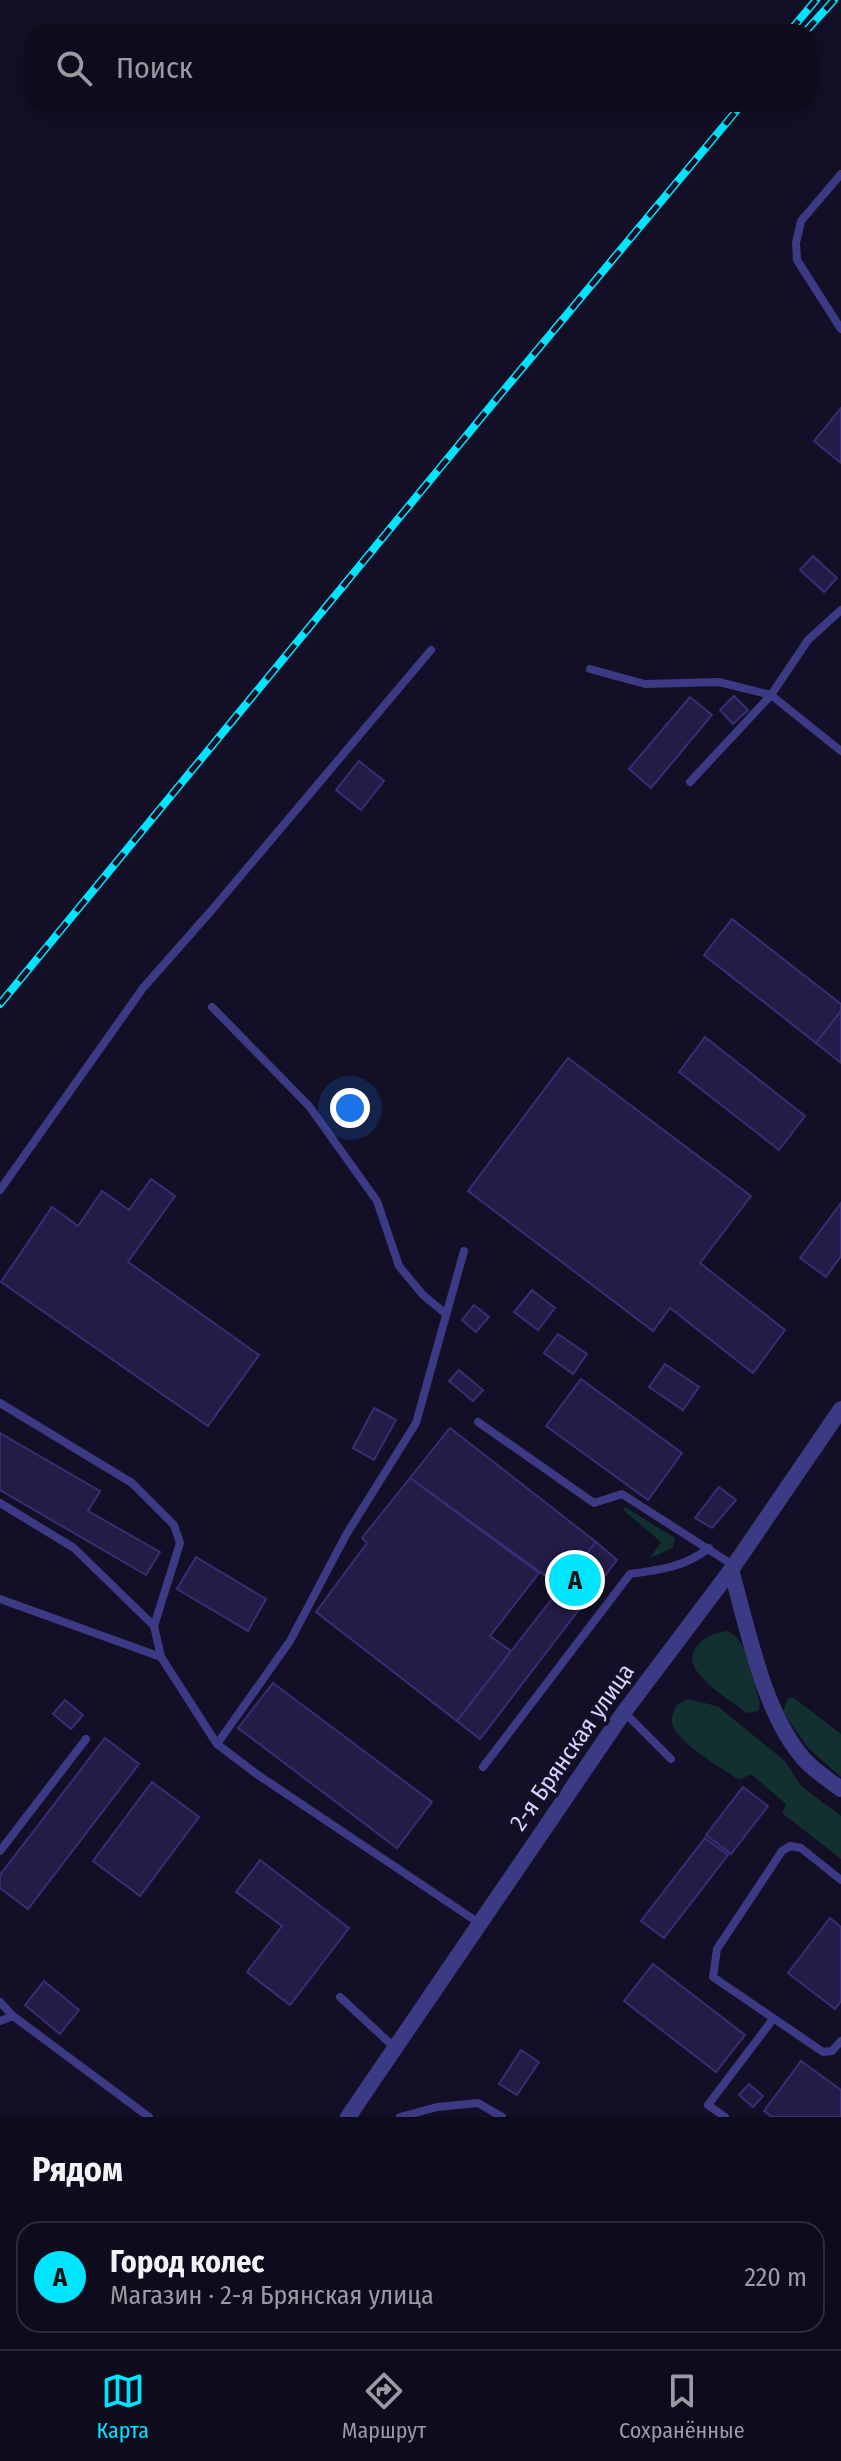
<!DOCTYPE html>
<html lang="ru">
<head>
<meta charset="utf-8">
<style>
  body { margin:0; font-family:"Fira Sans Condensed",sans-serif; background:#171425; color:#f1f3f6 }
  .you { position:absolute; left:350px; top:1108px; width:28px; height:28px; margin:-20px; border:6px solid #fff; border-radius:50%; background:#1a73e8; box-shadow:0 0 0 12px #1a73e833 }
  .badge { display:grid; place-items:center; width:52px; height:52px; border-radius:50%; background:#00e5ff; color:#111; font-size:26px; font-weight:700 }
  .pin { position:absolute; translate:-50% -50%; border:4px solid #fff; box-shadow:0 2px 8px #0006 }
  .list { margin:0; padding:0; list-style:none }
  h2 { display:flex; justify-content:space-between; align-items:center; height:104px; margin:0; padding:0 32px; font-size:34px }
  h2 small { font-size:26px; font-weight:400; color:#9b9ba3 }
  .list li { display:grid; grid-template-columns:52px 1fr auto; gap:24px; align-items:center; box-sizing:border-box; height:112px; margin:0 16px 16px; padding:0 16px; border:2px solid #2e2b3b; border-radius:24px }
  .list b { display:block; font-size:30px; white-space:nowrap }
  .list p { margin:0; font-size:26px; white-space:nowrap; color:#9b9ba3 }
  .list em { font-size:26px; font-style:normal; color:#9b9ba3 }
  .icon { flex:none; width:44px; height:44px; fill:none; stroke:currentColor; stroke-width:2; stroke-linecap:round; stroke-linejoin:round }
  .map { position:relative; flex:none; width:841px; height:2117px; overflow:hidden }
  .search { position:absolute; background:#0e0b1c; box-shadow:0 8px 32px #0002; left:24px; right:24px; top:24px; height:88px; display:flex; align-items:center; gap:20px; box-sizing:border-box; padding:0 28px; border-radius:24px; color:#9b9ba3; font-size:30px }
  .sheet { height:232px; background:#0e0b1c }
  nav { display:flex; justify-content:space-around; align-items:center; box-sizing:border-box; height:112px; border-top:2px solid #2e2b3b; background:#0e0b1c; font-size:22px; color:#9b9ba3 }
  nav a { display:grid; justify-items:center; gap:4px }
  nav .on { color:#00e5ff }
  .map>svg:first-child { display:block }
  .green { fill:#12302f }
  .building { fill:#241b47; stroke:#3b2d73; stroke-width:2 }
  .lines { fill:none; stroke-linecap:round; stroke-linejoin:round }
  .lane { stroke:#3d3a85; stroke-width:8 }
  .street { stroke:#3d3a85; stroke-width:16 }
  .rail-casing { stroke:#00e5ff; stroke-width:8 }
  .rail { stroke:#130f26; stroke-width:5; stroke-dasharray:15; stroke-linecap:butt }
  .labels { text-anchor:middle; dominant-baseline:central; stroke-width:8; stroke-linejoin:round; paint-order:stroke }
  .street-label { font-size:24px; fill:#d9d4ff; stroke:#130f26 }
</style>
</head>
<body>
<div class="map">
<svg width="841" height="2117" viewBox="0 0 841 2117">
  <rect width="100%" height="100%" fill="#130f26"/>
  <!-- green -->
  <g class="green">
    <path d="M 625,1507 L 675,1538 L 673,1548 L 650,1558 L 661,1542 L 623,1510 Z"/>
    <path d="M 728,1631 C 751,1644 753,1679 760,1703 L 759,1711 L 747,1713 C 731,1700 680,1672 695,1649 C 704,1636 713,1633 728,1631 Z"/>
    <path d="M 788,1698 L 794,1698 L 841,1734 L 841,1777 L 808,1748 L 783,1712 Z"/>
    <path d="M 687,1699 L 717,1706 L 785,1761 L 801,1786 L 841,1816 L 841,1859 L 782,1813 L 786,1804 L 751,1774 L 739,1780 C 723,1769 676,1742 672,1723 C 671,1716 674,1711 677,1705 Z"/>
  </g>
  <!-- building -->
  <g class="building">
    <path d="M 841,408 L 841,463 L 814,441 Z"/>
    <path d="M 813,556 L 837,578 L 824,592 L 800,570 Z"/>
    <path d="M 734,696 L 748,710 L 733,724 L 720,710 Z"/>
    <path d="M 690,697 L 712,715 L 651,788 L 629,769 Z"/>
    <path d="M 359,761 L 384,781 L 361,810 L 336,790 Z"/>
    <path d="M 732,919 L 841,1004 L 841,1011 L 816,1043 L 704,955 Z"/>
    <path d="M 841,1011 L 841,1063 L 816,1043 Z"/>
    <path d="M 705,1037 L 805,1116 L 779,1150 L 679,1072 Z"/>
    <path d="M 568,1058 L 751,1196 L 700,1263 L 785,1330 L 753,1373 L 670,1308 L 653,1331 L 468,1191 Z"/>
    <path d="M 151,1179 L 175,1196 L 128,1262 L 259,1355 L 208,1426 L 1,1282 L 52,1207 L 78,1226 L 102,1191 L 129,1210 Z"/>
    <path d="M 841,1203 L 841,1256 L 826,1277 L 800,1258 Z"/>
    <path d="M 532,1290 L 555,1308 L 538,1330 L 514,1312 Z"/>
    <path d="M 474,1305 L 489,1317 L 476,1332 L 462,1320 Z"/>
    <path d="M 558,1334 L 587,1354 L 573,1374 L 544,1353 Z"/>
    <path d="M 665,1364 L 699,1387 L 683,1410 L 649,1387 Z"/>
    <path d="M 459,1370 L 483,1390 L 473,1401 L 449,1381 Z"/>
    <path d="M 581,1379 L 682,1453 L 648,1500 L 546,1426 Z"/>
    <path d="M 374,1408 L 396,1420 L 374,1460 L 353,1448 Z"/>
    <path d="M 450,1428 L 596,1542 L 561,1587 L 410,1478 Z"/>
    <path d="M 0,1433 L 100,1491 L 88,1511 L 160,1552 L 146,1575 L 0,1490 Z"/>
    <path d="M 410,1478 L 539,1573 L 490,1636 L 511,1651 L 457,1721 L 316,1612 L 367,1543 L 362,1538 Z"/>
    <path d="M 719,1487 L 736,1500 L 712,1528 L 695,1518 Z"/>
    <path d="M 596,1542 L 617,1560 L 480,1739 L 457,1721 Z"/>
    <path d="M 196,1557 L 266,1599 L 248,1631 L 177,1589 Z"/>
    <path d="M 273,1683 L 432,1802 L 397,1848 L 238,1728 Z"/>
    <path d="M 65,1700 L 83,1715 L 71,1729 L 53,1714 Z"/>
    <path d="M 105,1738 L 139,1764 L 28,1909 L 0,1888 L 0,1875 Z"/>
    <path d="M 152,1782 L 199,1817 L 140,1896 L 93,1861 Z"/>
    <path d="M 743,1787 L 768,1806 L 731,1854 L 706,1835 Z"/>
    <path d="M 705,1838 L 728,1855 L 664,1938 L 641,1921 Z"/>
    <path d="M 260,1860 L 349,1928 L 290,2005 L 247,1972 L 282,1926 L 236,1892 Z"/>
    <path d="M 830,1918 L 841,1927 L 841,2001 L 835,2009 L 788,1973 Z"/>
    <path d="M 653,1964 L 745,2035 L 716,2072 L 624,2001 Z"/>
    <path d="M 44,1981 L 79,2010 L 60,2034 L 25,2005 Z"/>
    <path d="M 521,2050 L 539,2062 L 517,2095 L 499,2084 Z"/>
    <path d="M 801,2061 L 841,2090 L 841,2117 L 772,2117 L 764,2111 Z"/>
    <path d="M 749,2084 L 763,2096 L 753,2107 L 739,2095 Z"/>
  </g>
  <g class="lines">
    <!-- lane -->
    <g class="lane">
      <path d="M 841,174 L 801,221 L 796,243 L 797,260 L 841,329"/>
      <path d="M 590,669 L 645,684 L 719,682 L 771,695 L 841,751"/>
      <path d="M 690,782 L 771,695 L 808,640 L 841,610"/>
      <path d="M 212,1007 L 309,1106 L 377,1201 L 399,1266 L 423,1295 L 446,1314"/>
      <path d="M 0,1190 L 143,988 L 211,911 L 431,650"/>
      <path d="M 0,1403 L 132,1483 L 174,1525 L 180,1543 L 154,1626 L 161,1657 L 217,1744 L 258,1775 L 479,1923"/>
      <path d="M 478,1422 L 594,1503 L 622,1494 L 733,1565"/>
      <path d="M 0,1503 L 74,1548 L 154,1626"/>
      <path d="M 0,1599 L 161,1657"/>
      <path d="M 624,1712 L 671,1759"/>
      <path d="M 217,1744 L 290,1641 L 346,1535 L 416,1423 L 464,1251"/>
      <path d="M 483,1767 L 630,1574 C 660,1570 685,1567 709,1548"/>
      <path d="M 0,1851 L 86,1739"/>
      <path d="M 841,1880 L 801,1848 L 790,1846 L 782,1851 L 717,1949 L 713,1977 L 823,2052 L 832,2051 L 841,2041"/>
      <path d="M 340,1997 L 394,2047"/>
      <path d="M 0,2002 L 13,2016 L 149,2117"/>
      <path d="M 0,2021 L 13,2016"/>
      <path d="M 400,2117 L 437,2107 L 478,2103 L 502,2117"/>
      <path d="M 725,2117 L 708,2105 L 773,2019"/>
    </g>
    <!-- street -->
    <g class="street">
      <path d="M 731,1570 C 748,1628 763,1712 803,1758 C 813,1770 829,1780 841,1789"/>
      <path d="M 348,2117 L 624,1712 L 731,1570 L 841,1409"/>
    </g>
    <!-- rail casing -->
    <g class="rail-casing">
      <g id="rail">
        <path d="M 789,32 L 816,0"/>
        <path d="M 805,32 L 834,0"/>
        <path d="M 0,1004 L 499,396 L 742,104"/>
      </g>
    </g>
    <!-- rail -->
    <use href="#rail" class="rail"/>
  </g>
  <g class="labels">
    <!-- street labels -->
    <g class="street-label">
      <text transform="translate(572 1747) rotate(-55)">2-я Брянская улица</text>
    </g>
  </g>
</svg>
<div class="you"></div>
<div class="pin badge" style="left:575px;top:1580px">A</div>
<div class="search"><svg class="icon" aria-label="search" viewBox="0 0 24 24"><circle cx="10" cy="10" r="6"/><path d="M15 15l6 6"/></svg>Поиск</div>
</div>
<section class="sheet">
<h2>Рядом<small></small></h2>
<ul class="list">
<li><span class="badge">A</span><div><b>Город колес</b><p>Магазин · 2-я Брянская улица</p></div><em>220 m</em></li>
</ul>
</section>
<nav>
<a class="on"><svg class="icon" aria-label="map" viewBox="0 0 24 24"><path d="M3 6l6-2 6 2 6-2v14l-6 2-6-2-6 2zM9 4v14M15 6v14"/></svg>Карта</a>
<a><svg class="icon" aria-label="directions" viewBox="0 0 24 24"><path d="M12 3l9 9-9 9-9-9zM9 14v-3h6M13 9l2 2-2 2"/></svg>Маршрут</a>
<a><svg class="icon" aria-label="saved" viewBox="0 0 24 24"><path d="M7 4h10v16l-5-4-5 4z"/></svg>Сохранённые</a>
</nav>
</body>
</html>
